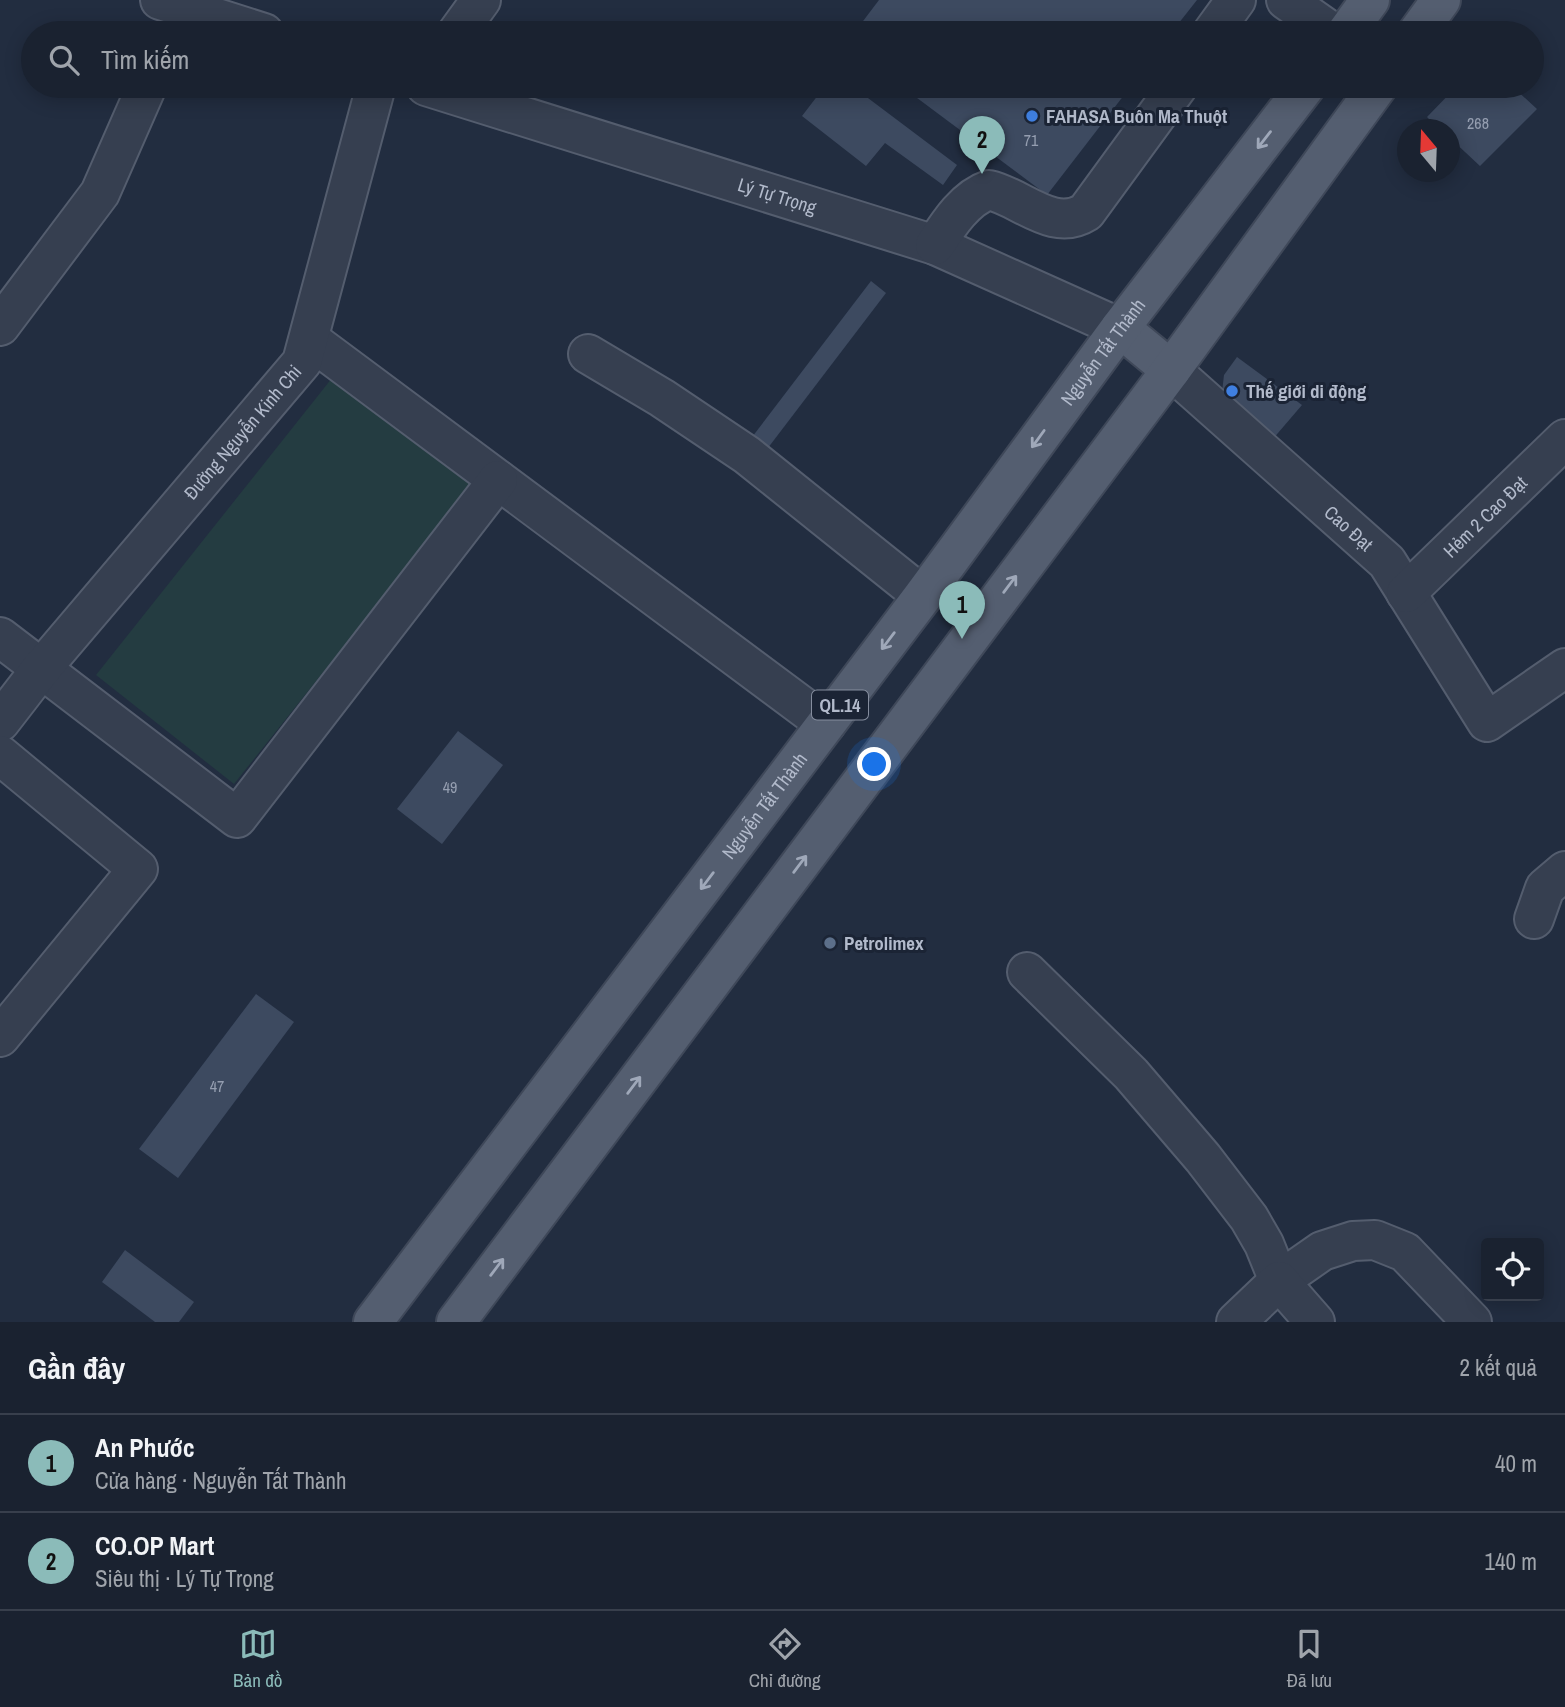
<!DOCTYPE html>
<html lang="vi">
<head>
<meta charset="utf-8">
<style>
  body { margin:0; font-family:"Archivo Narrow",sans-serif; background:#272f3c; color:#f1f3f6 }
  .controls { position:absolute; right:21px; bottom:21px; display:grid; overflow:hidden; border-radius:7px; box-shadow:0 4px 18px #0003 }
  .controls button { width:63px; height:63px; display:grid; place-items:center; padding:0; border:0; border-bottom:2px solid #383f4c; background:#1a2230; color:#f1f3f6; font:35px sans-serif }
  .compass { position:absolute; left:1397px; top:119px; width:63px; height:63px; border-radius:50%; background:#1a2230; box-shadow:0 4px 18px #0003; rotate:341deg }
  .you { position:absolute; left:875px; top:765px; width:24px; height:24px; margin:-18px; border:5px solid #fff; border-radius:50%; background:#1a73e8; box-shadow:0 0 0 10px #1a73e833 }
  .badge { display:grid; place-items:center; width:46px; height:46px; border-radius:50%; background:#8bbbb9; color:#111; font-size:23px; font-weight:700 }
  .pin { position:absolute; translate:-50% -58px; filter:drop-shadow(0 2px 4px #0008) }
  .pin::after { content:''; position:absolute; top:37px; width:24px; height:21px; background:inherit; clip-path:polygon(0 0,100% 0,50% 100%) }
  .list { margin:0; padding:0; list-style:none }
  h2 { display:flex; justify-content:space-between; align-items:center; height:91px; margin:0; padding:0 28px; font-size:30px }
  h2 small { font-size:23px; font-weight:400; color:#9fa4ab }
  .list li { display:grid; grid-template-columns:46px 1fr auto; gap:21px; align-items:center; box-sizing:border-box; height:98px; padding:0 28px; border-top:2px solid #383f4c }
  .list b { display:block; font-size:26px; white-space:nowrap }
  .list p { margin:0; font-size:23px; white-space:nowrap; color:#9fa4ab }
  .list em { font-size:23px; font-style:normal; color:#9fa4ab }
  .icon { flex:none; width:38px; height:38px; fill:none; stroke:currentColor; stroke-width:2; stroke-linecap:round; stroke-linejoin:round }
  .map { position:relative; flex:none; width:1565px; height:1322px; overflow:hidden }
  .search { position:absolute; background:#1a2230; box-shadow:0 4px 18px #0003; left:21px; right:21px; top:21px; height:77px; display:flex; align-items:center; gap:18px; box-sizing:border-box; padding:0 24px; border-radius:38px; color:#9fa4ab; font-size:26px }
  .sheet { height:287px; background:#1a2230 }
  nav { display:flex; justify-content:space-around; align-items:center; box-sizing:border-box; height:98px; border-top:2px solid #383f4c; background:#1a2230; font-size:19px; color:#9fa4ab }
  nav a { display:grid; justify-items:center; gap:4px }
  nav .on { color:#8bbbb9 }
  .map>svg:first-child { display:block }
  .green { fill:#243c41 }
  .building { fill:#3d4a60 }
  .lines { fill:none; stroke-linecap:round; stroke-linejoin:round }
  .minor-casing { stroke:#545d6e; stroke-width:42 }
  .major-casing { stroke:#3f4859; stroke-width:42 }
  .minor { stroke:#363f50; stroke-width:38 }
  .major { stroke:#545e70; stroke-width:38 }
  .oneway { stroke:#9fa8b9 }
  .shop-dot { fill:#3f7fe0; stroke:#1b2435; stroke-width:2.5 }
  .service-dot { fill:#5c6f8a; stroke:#1b2435; stroke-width:2.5 }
  .labels { text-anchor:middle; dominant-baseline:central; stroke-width:6; stroke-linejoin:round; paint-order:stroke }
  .number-label { font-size:16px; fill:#959eb0 }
  .shield { fill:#1b2435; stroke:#858d9e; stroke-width:2 }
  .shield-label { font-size:18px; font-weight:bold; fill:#b2bacb }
  .poi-label { font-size:19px; font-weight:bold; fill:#b2bacb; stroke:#1b2435; text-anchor:start }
  .street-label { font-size:19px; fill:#b2bacb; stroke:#1b2435 }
</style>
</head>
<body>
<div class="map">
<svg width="1565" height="1322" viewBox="0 0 1565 1322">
  <rect width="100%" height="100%" fill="#222d40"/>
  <!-- green -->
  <path class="green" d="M 336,373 L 475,482 L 234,784 L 96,675 Z"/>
  <!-- building -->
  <g class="building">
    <path d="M 879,0 L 1197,0 L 1171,33 L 854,33 Z"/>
    <path d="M 825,86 L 852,86 L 957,165 L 943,185 L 885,143 L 866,166 L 802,116 Z"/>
    <path d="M 901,86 L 1131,86 L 1047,195 Z"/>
    <path d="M 1457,86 L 1512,86 L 1537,109 L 1480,166 L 1450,138 L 1450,130 L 1440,130 L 1427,117 Z"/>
    <path d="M 871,281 L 886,293 L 761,457 L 746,445 Z"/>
    <path d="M 1237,357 L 1302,405 L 1272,440 L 1221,401 L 1224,375 Z"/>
    <path d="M 458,731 L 503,765 L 442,844 L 397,809 Z"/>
    <path d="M 256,994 L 294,1022 L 178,1178 L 139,1149 Z"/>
    <path d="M 125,1250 L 194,1302 L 179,1322 L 155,1322 L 102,1282 Z"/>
  </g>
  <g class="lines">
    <!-- minor casing -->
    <g class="minor-casing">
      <g id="minor">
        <path d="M 160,0 L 264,33"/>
        <path d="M 1286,0 L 1333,33"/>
        <path d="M 457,33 L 481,0"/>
        <path d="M 1212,33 L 1236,0"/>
        <path id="s1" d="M 426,86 L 935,245 L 1120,328"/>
        <path d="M 935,245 C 948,225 965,198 989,190 C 1021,197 1053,233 1086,212 L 1178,86"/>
        <path d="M 0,326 L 100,193 L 147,86"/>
        <path d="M 309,339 L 826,724"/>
        <path d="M 588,354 L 662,398 L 747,455 L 923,596"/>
        <path id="s2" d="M 1171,370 L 1387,562 L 1487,722 L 1565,668"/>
        <path id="s3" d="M 1406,593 L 1565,439"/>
        <path d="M 0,637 L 237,818 L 498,480"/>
        <path id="s4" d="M 0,722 L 41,669 L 302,362 L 376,86"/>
        <path d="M 0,755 L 138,869 L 0,1037"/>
        <path d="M 1534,919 L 1545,888 L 1565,871"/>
        <path d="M 1027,972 L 1131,1074 L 1203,1158 L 1249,1218 L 1264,1244 L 1279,1281 L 1322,1251 L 1353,1241 L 1375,1240 L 1405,1252 L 1472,1322"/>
        <path d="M 1236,1322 L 1279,1281 L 1315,1322"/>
      </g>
    </g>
    <!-- major casing -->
    <g class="major-casing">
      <g id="major">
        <path d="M 1346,33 L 1370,0"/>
        <path d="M 1417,33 L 1441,0"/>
        <path d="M 1120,328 L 1171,370"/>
        <path id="s5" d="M 373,1322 L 923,596 L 1120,328 L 1306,86"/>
        <path d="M 456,1322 L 1171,370 L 1378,86"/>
      </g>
    </g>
    <!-- minor -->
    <use href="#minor" class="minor"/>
    <!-- major -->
    <use href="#major" class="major"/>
  </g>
  <!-- one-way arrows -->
  <defs><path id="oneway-shaft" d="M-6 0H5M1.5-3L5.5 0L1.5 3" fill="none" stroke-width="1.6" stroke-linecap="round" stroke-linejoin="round" transform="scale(1.75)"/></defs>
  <g class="oneway">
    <use href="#oneway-shaft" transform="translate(1264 140) rotate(128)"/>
    <use href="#oneway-shaft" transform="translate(1038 439) rotate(126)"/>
    <use href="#oneway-shaft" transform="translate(1010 584) rotate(-53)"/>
    <use href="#oneway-shaft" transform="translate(888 641) rotate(127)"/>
    <use href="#oneway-shaft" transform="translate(800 864) rotate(-53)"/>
    <use href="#oneway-shaft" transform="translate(707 881) rotate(127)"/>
    <use href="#oneway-shaft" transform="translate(634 1085) rotate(-53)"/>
    <use href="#oneway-shaft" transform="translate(497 1267) rotate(-53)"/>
  </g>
  <!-- markers -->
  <g class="shop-dot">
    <circle cx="1032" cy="116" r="7"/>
    <circle cx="1232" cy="391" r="7"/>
  </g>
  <circle class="service-dot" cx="830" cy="943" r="7"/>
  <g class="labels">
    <!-- number labels -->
    <g class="number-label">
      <text x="1478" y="123">268</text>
      <text x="1031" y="140">71</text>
      <text x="450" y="787">49</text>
      <text x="217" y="1086">47</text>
    </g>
    <!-- shield labels -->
    <rect class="shield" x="812" y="690.5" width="56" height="29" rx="5"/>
    <g class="shield-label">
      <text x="840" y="705">QL.14</text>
    </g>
    <!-- poi labels -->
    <g class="poi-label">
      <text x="1046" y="116">FAHASA Buôn Ma Thuột</text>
      <text x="1246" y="391">Thế giới di động</text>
      <text x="844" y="943">Petrolimex</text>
    </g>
    <!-- street labels -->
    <g class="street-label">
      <text stroke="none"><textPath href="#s1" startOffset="368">Lý Tự Trọng</textPath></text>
      <text stroke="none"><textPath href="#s5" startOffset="1214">Nguyễn Tất Thành</textPath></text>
      <text stroke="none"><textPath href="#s4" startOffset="378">Đường Nguyễn Kinh Chi</textPath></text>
      <text stroke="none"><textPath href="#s3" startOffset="110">Hẻm 2 Cao Đạt</textPath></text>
      <text stroke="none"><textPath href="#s2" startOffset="238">Cao Đạt</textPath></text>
      <text stroke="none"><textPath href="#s5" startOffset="648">Nguyễn Tất Thành</textPath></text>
    </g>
  </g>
</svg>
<div class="controls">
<button><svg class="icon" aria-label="locate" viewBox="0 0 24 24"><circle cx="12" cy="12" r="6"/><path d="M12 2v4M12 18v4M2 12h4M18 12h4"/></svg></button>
</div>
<svg class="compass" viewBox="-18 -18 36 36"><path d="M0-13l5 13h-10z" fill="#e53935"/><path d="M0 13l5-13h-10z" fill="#9fa4ab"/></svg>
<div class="you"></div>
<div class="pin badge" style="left:962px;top:639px">1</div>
<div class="pin badge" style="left:982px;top:174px">2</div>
<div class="search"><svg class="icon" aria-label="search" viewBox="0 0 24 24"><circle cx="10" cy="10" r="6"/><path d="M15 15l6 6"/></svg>Tìm kiếm</div>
</div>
<section class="sheet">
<h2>Gần đây<small>2 kết quả</small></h2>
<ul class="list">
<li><span class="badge">1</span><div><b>An Phước</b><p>Cửa hàng · Nguyễn Tất Thành</p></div><em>40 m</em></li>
<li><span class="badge">2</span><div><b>CO.OP Mart</b><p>Siêu thị · Lý Tự Trọng</p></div><em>140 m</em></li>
</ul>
</section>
<nav>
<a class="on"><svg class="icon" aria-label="map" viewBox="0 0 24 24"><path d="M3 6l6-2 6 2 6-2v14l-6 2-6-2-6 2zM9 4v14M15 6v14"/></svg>Bản đồ</a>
<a><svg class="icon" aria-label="directions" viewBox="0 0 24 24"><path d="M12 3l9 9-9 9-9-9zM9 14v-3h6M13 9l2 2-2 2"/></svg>Chỉ đường</a>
<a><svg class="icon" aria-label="saved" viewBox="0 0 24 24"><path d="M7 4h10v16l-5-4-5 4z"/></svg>Đã lưu</a>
</nav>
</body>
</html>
